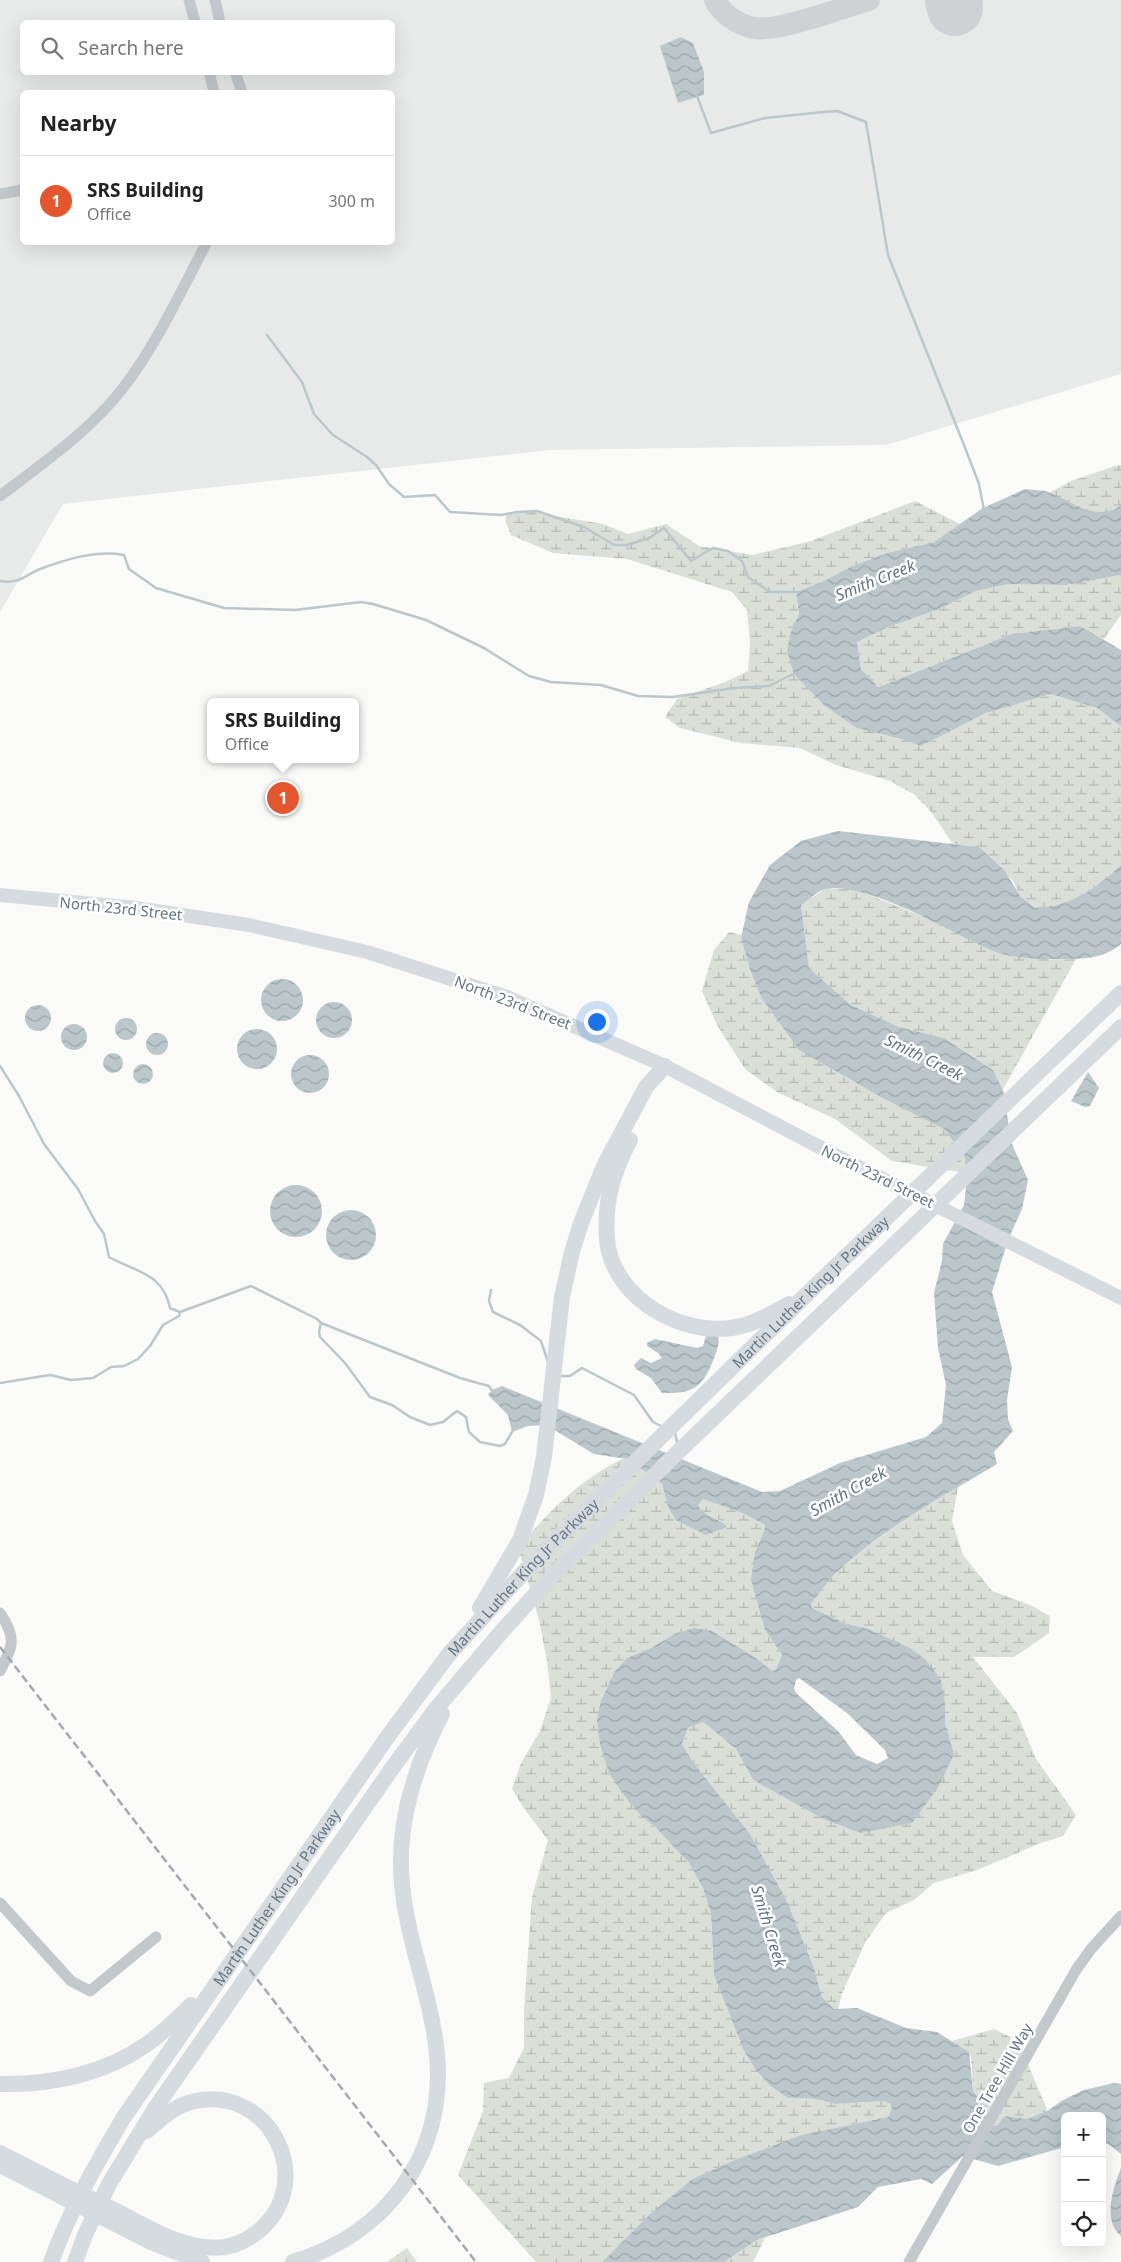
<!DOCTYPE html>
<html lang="en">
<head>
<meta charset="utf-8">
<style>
  body { margin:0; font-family:"Noto Sans",sans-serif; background:#f2f2f2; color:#222 }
  .controls { position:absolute; right:15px; bottom:15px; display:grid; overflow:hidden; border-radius:8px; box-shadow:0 5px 20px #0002 }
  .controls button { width:45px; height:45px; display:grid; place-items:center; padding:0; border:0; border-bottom:1px solid #e0e0e0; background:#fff; color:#222; font:25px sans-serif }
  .you { position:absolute; left:596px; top:1021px; width:18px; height:18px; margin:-12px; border:4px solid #fff; border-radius:50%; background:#1a73e8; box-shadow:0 0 0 8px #1a73e833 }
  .badge { display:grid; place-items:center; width:32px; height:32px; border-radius:50%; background:#e4572e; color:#fff; font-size:16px; font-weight:700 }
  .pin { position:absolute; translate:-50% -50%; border:2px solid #fff; box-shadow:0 1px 5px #0006 }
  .popup { position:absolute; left:207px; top:698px; width:152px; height:65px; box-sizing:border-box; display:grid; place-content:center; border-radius:8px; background:#fff; filter:drop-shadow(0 1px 4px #0005); font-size:16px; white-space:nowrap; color:#767676 }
  .popup b { font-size:19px; color:#222 }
  .popup::after { content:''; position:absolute; left:50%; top:100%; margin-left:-10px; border:10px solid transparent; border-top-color:#fff }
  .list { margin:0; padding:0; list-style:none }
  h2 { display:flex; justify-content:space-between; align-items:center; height:65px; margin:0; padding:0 20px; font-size:21px }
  h2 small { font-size:16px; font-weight:400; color:#767676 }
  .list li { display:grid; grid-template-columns:32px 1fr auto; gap:15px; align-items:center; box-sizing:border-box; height:90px; padding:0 20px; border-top:1px solid #e0e0e0 }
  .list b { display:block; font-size:19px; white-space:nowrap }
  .list p { margin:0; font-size:16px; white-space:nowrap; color:#767676 }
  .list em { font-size:16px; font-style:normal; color:#767676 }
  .icon { flex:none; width:28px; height:28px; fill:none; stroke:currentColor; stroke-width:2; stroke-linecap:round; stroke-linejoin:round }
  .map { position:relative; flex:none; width:1121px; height:2262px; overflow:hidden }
  .search { position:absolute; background:#fff; box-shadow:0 5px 20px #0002; left:20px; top:20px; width:375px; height:55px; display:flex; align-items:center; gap:12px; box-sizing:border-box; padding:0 18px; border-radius:8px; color:#767676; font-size:19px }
  .panel { position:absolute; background:#fff; box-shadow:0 5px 20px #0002; left:20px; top:90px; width:375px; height:155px; border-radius:8px }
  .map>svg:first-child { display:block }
  .built { fill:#e8e9e9; fill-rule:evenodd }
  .wetland { fill:url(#wetland-marsh) }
  .water { fill:url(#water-waves); fill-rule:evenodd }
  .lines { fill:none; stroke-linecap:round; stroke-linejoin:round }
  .stream { stroke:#bbc7cb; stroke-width:2.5 }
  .taxiway { stroke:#ced2d4; stroke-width:22 }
  .runway { stroke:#ced2d4; stroke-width:56 }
  .minor { stroke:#c3c8cc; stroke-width:11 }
  .major { stroke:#d6dbdf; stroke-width:14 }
  .highway { stroke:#d6dbdf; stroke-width:16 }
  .rail { stroke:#a2aab0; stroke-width:2.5; stroke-dasharray:8 4; stroke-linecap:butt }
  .labels { text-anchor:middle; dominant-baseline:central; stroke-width:5; stroke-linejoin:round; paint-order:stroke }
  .street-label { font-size:15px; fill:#657683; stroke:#fff }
  .water-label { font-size:16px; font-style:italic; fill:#60757c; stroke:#fff }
</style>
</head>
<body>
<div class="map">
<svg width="1121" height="2262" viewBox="0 0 1121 2262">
  <defs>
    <pattern id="wetland-marsh" width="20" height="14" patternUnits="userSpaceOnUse" patternTransform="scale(1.25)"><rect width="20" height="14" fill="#dadfd7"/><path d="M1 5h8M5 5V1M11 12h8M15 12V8" fill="none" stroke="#b4b9b4"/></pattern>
    <pattern id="water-waves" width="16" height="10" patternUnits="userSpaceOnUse" patternTransform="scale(1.25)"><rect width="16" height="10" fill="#bbc7cb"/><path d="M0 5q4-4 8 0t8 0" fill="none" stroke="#9ca6aa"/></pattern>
  </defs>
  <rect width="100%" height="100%" fill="#fafaf8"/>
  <!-- built -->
  <path class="built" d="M 0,0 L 1121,0 L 1121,374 L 886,445 L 550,450 L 63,504 L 0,612 ZM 22,22 L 392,22 L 392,72 L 22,72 ZM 22,92 L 392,92 L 392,242 L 22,242 Z"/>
  <!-- wetland -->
  <g class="wetland">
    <path d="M 1121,465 L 1121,505 L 1106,513 L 1090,511 L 1049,493 L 1071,481 L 1115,466 Z"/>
    <path d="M 915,501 L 960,524 L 934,542 L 887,553 L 850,567 L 826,580 L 796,592 L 799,614 L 790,634 L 894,737 L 921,746 L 986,713 L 1052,694 L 1097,708 L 1121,726 L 1121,865 C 1096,888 1070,907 1035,908 L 1020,896 L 1013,881 L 979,847 L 953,844 L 931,812 L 915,795 L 890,781 L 836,765 L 800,748 L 741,743 L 680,728 L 665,717 L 677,699 L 725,682 L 748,671 L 750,643 L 747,610 L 732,592 L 627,559 L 553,553 L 511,535 L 505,520 L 507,514 L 537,511 L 549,515 L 603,524 L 628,534 L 666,524 L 699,546 L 753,555 L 811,541 Z"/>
    <path d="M 1121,575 L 1121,615 L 1103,640 L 1080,626 L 1012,634 L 877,687 L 861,669 L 857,642 L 886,628 L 937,610 L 976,591 L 1009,584 L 1066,585 Z"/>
    <path d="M 825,889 L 855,889 L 921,916 L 1050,960 L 1076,959 L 1002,1091 L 993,1070 L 944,1038 L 899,1027 L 851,1005 L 809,968 L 801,905 Z"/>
    <path d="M 729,932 L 742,935 L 741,938 L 750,970 L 762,999 L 799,1050 L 884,1099 L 944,1129 L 965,1157 L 966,1173 L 892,1161 L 835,1119 L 777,1092 L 745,1069 L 717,1025 L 702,991 L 714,950 Z"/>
    <path d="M 625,1458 L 662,1484 L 668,1507 L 723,1522 L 700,1510 L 698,1505 L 703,1499 L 745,1514 L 765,1525 L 764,1531 L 755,1552 L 765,1630 L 782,1655 L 776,1669 L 772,1671 L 759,1660 L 674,1634 L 651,1648 L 627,1658 L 615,1671 L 601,1700 L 609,1773 L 641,1815 L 654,1826 L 689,1863 L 703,1888 L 711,1914 L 714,1975 L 743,2049 L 755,2069 L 769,2085 L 788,2098 L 816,2099 L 835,2104 L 884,2101 L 890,2104 L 892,2108 L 888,2117 L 801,2135 L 737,2159 L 692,2179 L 649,2215 L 602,2262 L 536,2262 L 458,2175 L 483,2111 L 484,2083 L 509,2078 L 524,2048 L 524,2009 L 532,1897 L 548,1840 L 525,1810 L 512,1789 L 521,1763 L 540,1731 L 551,1697 L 547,1661 L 539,1620 L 518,1548 C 547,1513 582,1477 625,1458 Z"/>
    <path d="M 958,1487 L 952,1521 L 963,1555 L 992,1591 L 1030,1605 L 1050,1616 L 1049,1633 L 1014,1657 L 973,1657 L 1017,1713 L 1036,1759 L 1076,1815 L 1063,1836 L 1041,1843 L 977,1870 L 934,1883 L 914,1900 L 886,1913 L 866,1941 L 843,1991 L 838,2009 L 834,2009 L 822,1997 L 814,1968 L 787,1901 L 750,1834 L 693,1762 L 682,1744 L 688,1728 L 703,1722 L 736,1749 L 753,1780 L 821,1818 L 954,1754 L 945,1722 L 945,1704 L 868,1629 L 845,1623 L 812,1608 L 811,1604 C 819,1594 826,1583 835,1574 C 871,1540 916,1512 958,1487 Z"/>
    <path d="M 994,2029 L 1018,2041 L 1047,2109 L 1047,2111 L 1027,2119 L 1007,2116 L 998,2125 L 988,2127 L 981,2101 L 973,2091 L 971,2056 L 952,2041 Z"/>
    <path d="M 765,2238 L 753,2262 L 724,2262 L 757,2240 Z"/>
    <path d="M 407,2248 L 417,2262 L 387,2262 Z"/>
  </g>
  <!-- water -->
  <g class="water">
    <path d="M 681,37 L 693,43 L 704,72 L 704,95 L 678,103 L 660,46 Z"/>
    <path d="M 1025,489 C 1031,490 1039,490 1045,491 C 1070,499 1096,524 1121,505 L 1121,575 L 1066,585 L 1009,584 L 976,591 L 937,610 L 886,628 L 857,642 L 861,669 L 878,687 L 1012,634 L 1080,626 L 1121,650 L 1121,726 L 1097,708 L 1051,694 L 986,713 L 921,746 L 894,737 L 857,728 L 825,706 L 794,674 L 787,651 L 790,634 L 799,614 L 796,592 L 826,580 L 850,567 L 887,553 L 934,542 L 983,508 Z"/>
    <path d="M 838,831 L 979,847 L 1005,871 L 1020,896 L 1035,908 C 1070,907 1096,888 1121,865 L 1121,944 C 1108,956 1088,959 1071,959 C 1052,960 1014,959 996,952 C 955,935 868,881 826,889 C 818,890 808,901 801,905 L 809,968 L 851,1005 L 899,1027 L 944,1038 L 987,1066 L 993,1070 L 1004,1093 L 1011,1142 L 1028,1180 L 1022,1209 L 1008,1240 L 992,1292 L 1012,1367 L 1007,1400 L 1008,1419 L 1013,1431 L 994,1452 L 997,1464 C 942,1497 882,1529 835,1574 C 826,1583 819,1594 811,1604 L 812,1608 L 845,1623 L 868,1629 L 910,1648 L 925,1659 L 941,1680 L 945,1704 L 945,1722 L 954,1754 L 939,1786 L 912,1823 L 861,1833 L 821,1818 L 753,1780 L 736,1749 L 703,1722 L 688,1728 L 682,1744 L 693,1762 L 750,1834 L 787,1901 L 814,1968 L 822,1997 L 834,2009 L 857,2008 L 906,2028 L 937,2032 L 969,2052 L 973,2091 L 981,2101 L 988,2127 L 998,2125 L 1003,2118 L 1007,2116 L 1027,2119 L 1047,2111 L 1063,2100 L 1084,2090 L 1114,2083 L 1121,2084 L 1121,2154 L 1108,2144 L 1102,2143 L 1102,2116 L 1065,2116 L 1065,2147 L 998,2166 L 963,2156 L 932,2184 L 921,2179 L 878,2187 L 858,2207 L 757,2240 L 724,2262 L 602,2262 L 649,2215 L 692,2179 L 737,2159 L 801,2135 L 888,2117 L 892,2108 L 890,2104 L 884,2101 L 835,2104 L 816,2099 L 788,2098 L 769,2085 L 755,2069 L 743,2049 L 714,1975 L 711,1914 L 703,1888 L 689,1863 L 654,1826 L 641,1816 L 623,1794 L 609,1773 L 600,1744 L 597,1720 L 601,1700 L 615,1671 L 627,1658 L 651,1648 L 674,1634 L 694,1628 L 712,1631 L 759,1660 L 772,1671 L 776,1669 L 782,1655 L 765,1630 L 751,1579 L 755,1552 L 764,1531 L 765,1525 L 745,1514 L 703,1499 L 698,1505 C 703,1516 719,1517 727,1527 L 706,1535 L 676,1520 L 668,1507 L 662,1484 L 627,1459 L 594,1454 L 546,1425 L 528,1426 L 512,1432 L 508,1415 L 488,1395 L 492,1390 L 502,1386 L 762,1492 L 780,1491 L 840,1463 L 926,1437 L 942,1423 L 946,1385 L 938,1348 L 934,1293 L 942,1261 L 943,1244 L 964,1205 L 966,1188 L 965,1157 L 944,1129 L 884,1099 L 799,1050 L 762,999 L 750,970 L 741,938 L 749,902 L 770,865 L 801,841 ZM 799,1678 L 847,1713 L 885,1750 L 888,1758 L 877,1764 L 856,1755 L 838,1731 L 797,1694 L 794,1689 L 796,1680 Z"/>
    <circle cx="282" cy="1000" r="21"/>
    <circle cx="334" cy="1020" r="18"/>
    <circle cx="38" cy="1018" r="13"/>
    <circle cx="126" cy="1029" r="11"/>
    <circle cx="74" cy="1037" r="13"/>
    <circle cx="257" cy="1049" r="20"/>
    <circle cx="157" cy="1044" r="11"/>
    <circle cx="113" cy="1063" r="10"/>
    <circle cx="310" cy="1074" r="19"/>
    <circle cx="143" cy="1074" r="10"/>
    <path d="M 1088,1072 L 1099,1088 L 1090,1106 L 1085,1107 L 1071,1101 Z"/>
    <circle cx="296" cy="1211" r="26"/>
    <circle cx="351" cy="1235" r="25"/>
    <path d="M 718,1335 C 720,1343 717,1350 714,1358 C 703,1387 694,1394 662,1393 L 651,1378 L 636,1369 L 634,1365 L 641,1358 L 651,1363 L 662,1358 L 658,1353 L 647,1346 L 647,1343 L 655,1339 L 697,1348 L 703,1346 L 706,1336 Z"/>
    <path d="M 1121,2168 L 1121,2236 C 1102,2221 1113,2188 1121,2168 Z"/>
  </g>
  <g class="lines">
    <!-- stream -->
    <g class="stream">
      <path d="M 697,96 L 711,133 L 765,118 L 824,112 L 837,111 L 866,122 L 888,255 L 964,445 L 979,484 L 984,510"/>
      <path d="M 267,335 L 302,382 L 314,414 L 333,435 L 367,457 L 376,465 L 389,484 L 404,497 L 435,495 L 450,512 L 501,515 L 517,512 L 537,511 L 584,527 L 614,545 L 627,545 L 649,538 L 664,528 L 691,561 L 713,548 L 728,551 L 742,561 L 748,577 L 770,592 L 797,592"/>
      <path d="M 0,581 C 20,584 23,576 40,569 C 67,559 95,550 124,555 L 129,569 L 156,588 L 224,608 L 295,610 L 361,602 L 373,604 L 426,620 L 484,648 L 529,676 L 551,682 L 601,685 L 638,696 L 673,697 L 734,688 L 769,686 L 795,673"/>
      <path d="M 0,1066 L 19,1096 L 44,1144 L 78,1189 L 95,1221 L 104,1234 L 109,1257 C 136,1272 163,1273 170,1308 L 180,1312"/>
      <path d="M 491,1290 L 489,1301 L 493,1312 L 520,1325 L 541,1341 L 548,1362"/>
      <path d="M 321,1323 L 319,1332 L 320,1337 L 345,1363 L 370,1397 L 392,1405 L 410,1417 L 430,1425 L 443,1422 L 457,1411 L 466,1417 L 469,1432 L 480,1442 L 500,1446 L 505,1444 L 513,1430"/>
      <path d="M 560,1376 L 570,1376 L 582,1368 L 634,1395 L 653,1422 L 663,1427"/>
      <path d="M 0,1383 L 50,1375 L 71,1380 L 93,1378 L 111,1367 L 124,1366 L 138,1359 L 150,1346 L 163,1325 L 179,1316 L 180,1312 L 251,1286 L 317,1319 L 321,1323 L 460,1378 L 489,1386 L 493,1392"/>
      <path d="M 675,1432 L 677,1443"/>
    </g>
    <!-- taxiway -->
    <path class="taxiway" d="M 715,0 C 722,14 738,25 754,28 C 778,32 842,8 869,0"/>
    <!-- runway -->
    <path class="runway" d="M 953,0 L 955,8"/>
    <!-- minor -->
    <g class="minor">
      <path d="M 189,0 L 195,22"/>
      <path d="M 215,0 L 220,22"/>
      <path d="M 209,72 L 214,92"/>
      <path d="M 235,72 L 242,92"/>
      <path d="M 0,194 L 22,190"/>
      <path d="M 0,496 C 43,463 90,431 123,388 C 157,344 181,291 207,242"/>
      <path d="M 0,1613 C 17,1638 13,1646 0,1671"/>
      <path d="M 0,1903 L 71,1981 L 90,1991 L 156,1937"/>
      <path d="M 909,2262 L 1076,1970 L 1091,1949 L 1121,1916"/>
    </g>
    <!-- major -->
    <path class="major" d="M 0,895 L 136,908 L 249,925 L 367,952 L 507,997 L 665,1066 L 827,1151 L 1121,1298"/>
    <!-- highway -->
    <g class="highway">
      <path d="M 630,1140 C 613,1172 604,1202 607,1239 C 612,1300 688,1342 745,1325 C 760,1321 775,1312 789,1304"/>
      <path d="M 480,1608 L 520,1540 L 536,1495 L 544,1457 L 562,1297 L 572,1252 L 581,1223 L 604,1166 L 646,1087 L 665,1066"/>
      <path d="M 0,2084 C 51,2085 105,2074 147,2044 C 163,2033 177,2019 191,2005"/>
      <path d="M 0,2153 C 39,2173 79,2193 118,2212 C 146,2226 174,2244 205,2247 C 226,2250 245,2243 261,2229 C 317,2179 269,2085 195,2101 C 176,2105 161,2118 147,2131"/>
      <path d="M 0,2165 L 151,2242 L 202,2262"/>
      <path id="s1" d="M 51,2262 C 70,2210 96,2164 124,2117 L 386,1739 L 449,1654 L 535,1560 L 808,1293 L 1121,993"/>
      <path d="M 75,2262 L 85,2235 L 109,2184 L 156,2107 L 393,1767 L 435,1710 L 503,1630 L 552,1576 L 678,1452 L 1121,1027"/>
      <path d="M 293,2262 C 387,2234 446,2154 437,2055 C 432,1997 407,1942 402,1884 C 396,1824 415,1766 442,1714"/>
    </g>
    <!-- rail -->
    <path class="rail" d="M 0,1647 L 476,2262"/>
  </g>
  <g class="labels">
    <!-- street labels -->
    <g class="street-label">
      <text transform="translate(121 908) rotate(6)">North 23rd Street</text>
      <text transform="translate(513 1002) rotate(21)">North 23rd Street</text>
      <text transform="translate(878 1176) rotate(26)">North 23rd Street</text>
      <text stroke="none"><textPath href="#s1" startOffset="1240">Martin Luther King Jr Parkway</textPath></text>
      <text stroke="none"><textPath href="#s1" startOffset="835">Martin Luther King Jr Parkway</textPath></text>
      <text stroke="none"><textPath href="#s1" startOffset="430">Martin Luther King Jr Parkway</textPath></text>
      <text transform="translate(997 2078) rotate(-60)">One Tree Hill Way</text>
    </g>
    <!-- water labels -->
    <g class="water-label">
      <text transform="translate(875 580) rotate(-22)">Smith Creek</text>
      <text transform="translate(924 1057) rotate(26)">Smith Creek</text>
      <text transform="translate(848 1491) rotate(-29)">Smith Creek</text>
      <text transform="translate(769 1926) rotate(73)">Smith Creek</text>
    </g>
  </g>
</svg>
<div class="controls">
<button>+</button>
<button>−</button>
<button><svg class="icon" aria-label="locate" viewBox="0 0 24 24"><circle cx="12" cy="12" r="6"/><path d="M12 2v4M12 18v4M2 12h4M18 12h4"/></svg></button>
</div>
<div class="you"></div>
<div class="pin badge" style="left:283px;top:798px">1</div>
<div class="popup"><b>SRS Building</b>Office</div>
<div class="search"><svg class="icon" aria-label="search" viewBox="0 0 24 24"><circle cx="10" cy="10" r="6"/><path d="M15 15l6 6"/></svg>Search here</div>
<section class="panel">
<h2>Nearby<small></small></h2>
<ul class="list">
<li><span class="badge">1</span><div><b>SRS Building</b><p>Office</p></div><em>300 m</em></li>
</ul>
</section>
</div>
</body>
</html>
